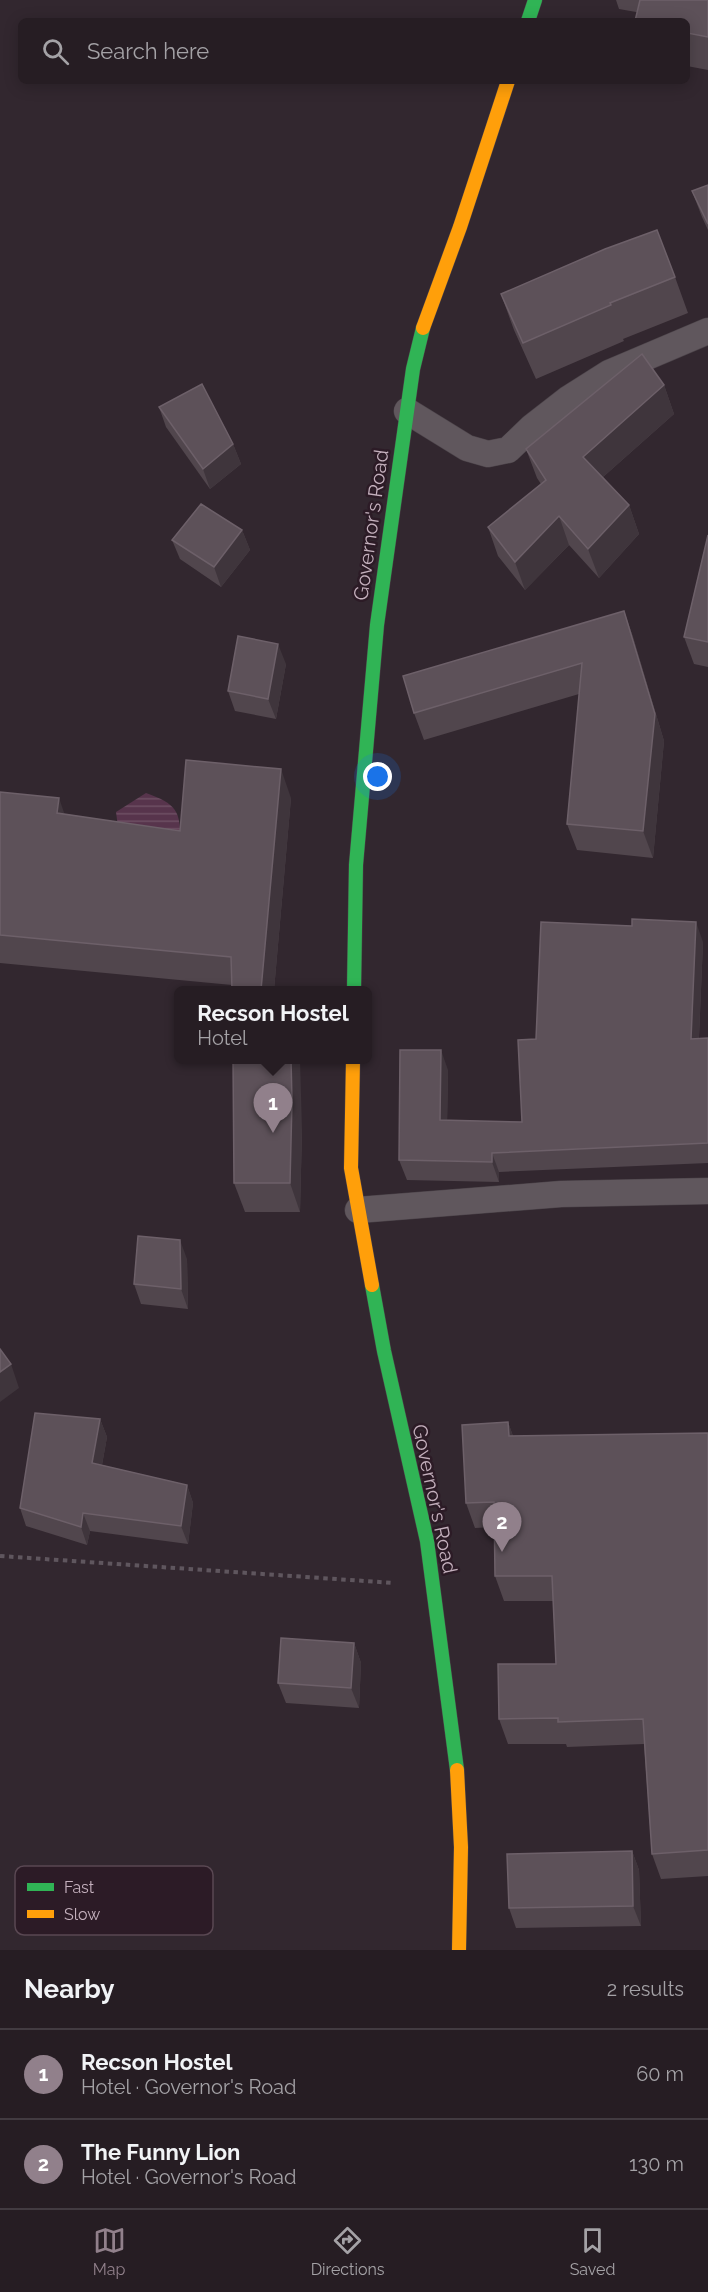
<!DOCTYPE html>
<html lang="en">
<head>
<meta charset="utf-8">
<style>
  body { margin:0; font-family:Raleway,sans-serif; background:#322a30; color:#f1f3f6 }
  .you { position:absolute; left:378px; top:777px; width:21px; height:21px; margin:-15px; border:4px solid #fff; border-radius:50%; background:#1a73e8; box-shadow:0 0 0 9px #1a73e833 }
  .badge { display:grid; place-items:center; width:39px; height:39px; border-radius:50%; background:#91808b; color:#fff; font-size:20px; font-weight:700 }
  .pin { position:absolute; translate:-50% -50px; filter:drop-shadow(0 2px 3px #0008) }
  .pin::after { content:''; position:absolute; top:32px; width:21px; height:18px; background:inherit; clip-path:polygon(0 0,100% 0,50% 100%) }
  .popup { position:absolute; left:174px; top:986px; width:198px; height:78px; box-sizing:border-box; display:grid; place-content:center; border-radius:9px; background:#261d23; filter:drop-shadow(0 2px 4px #0005); font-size:20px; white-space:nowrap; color:#a4a2a6 }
  .popup b { font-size:22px; color:#f1f3f6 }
  .popup::after { content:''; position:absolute; left:50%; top:100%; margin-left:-12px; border:12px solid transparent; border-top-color:#261d23 }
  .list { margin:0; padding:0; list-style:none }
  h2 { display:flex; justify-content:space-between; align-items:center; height:78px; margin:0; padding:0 24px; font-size:26px }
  h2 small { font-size:20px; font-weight:400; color:#a4a2a6 }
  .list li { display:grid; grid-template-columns:39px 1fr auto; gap:18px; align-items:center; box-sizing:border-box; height:90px; padding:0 24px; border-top:2px solid #423b41 }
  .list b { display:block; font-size:22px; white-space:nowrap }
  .list p { margin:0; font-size:20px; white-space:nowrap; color:#a4a2a6 }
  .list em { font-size:20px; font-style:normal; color:#a4a2a6 }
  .icon { flex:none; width:33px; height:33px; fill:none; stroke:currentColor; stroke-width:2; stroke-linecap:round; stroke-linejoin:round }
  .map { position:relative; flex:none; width:708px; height:1950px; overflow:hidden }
  .search { position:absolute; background:#261d23; box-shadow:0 3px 15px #0003; left:18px; right:18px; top:18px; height:66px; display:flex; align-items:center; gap:15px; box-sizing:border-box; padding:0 21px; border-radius:9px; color:#a4a2a6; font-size:22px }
  .sheet { height:258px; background:#261d23 }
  nav { display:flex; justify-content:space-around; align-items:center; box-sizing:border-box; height:84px; border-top:2px solid #423b41; background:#261d23; font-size:16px; color:#a4a2a6 }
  nav a { display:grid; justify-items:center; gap:3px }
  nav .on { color:#91808b }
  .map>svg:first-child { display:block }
  .water { fill:url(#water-rules) }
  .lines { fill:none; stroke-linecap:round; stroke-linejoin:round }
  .lane-casing { stroke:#4b4349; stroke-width:27 }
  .fast-casing { stroke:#4c4248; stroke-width:15 }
  .slow-casing { stroke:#4c4248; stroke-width:15 }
  .path { stroke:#5f565e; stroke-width:4; stroke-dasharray:4.5 4.5; stroke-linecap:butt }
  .lane { stroke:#60575d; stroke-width:26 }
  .fast { stroke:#30b455; stroke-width:14 }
  .slow { stroke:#ff9f0a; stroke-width:14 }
  .wall { fill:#51464d }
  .shaded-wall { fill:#3f353c }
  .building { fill:#5d5159; stroke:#6d6069; stroke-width:1.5 }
  .labels { text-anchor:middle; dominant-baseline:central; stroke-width:5; stroke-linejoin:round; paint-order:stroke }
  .street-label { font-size:20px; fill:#c4b0bd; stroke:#2c1b26 }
  .key { fill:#2c1b26; stroke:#5a4853; stroke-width:1.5 }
  .key-label { font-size:16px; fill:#c4b0bd }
</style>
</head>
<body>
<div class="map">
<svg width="708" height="1950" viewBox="0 0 708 1950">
  <defs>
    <pattern id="water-rules" width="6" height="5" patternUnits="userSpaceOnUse" patternTransform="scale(1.5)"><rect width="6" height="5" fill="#57344c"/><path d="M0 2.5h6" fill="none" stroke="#6e4f64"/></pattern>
  </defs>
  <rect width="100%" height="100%" fill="#32272f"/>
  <!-- water -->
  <path class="water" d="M 146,793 C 176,804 181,810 180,843 L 119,834 L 116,812 Z"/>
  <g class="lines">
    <!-- lane casing -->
    <g class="lane-casing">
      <g id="lane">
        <path d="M 407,411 L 467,448 L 488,454 L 508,450 L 532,427 L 568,399 L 609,373 L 708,331"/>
        <path d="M 358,1210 L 561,1194 L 708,1191"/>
      </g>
    </g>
    <!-- fast casing -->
    <g class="fast-casing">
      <g id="fast">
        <path d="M 528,21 L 535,0"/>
        <path d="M 354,990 L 356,865 L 377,625 L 413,369 L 423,328"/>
        <path d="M 372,1285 L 384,1351 L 427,1541 L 457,1770"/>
      </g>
    </g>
    <!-- slow casing -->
    <g class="slow-casing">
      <g id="slow">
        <path d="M 423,328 L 460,227 L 508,81"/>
        <path d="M 353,1060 L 351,1168 L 372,1285"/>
        <path d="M 457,1770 L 461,1847 L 459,1950"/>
      </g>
    </g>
    <!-- path -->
    <path class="path" d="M 0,1556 L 394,1583"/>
    <!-- lane -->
    <use href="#lane" class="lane"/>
    <!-- fast -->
    <use href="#fast" class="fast"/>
    <!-- slow -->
    <use href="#slow" class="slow"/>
  </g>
  <!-- wall -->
  <g class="wall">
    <path d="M 616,0 L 708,0 L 708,70 L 687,66 L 687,21 L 619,9 Z"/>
    <path d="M 708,185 L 708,230 L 702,217 L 692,191 Z"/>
    <path d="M 675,277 L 688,313 L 623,339 L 624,341 L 536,379 L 514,330 L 501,294 Z"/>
    <path d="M 664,385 L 674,414 L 603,477 L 629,505 L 639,534 L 599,578 L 569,545 L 525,590 L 498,556 L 488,527 L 541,484 L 537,478 L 526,449 Z"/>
    <path d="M 159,407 L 233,444 L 241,464 L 210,489 L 166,427 Z"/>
    <path d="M 242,530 L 250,550 L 221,587 L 180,559 L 172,540 Z"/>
    <path d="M 708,535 L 708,667 L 694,664 L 684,637 Z"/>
    <path d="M 624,611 L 633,637 L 664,741 L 653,858 L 577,850 L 567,824 L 579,694 L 424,740 L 414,713 Z"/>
    <path d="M 286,664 L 276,719 L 235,711 L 228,691 Z"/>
    <path d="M 0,792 L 65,814 L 180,831 L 291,798 L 274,990 L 232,990 L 232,985 L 0,963 Z"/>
    <path d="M 703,942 L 699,1038 L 708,1038 L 708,1163 L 499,1172 L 499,1182 L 407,1180 L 399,1160 L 448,1070 L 447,1120 L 522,1122 L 536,1039 Z"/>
    <path d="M 302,1130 L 300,1212 L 245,1212 L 234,1183 Z"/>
    <path d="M 187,1259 L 188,1309 L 141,1304 L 134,1284 Z"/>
    <path d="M 100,1419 L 107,1437 L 102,1465 L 187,1485 L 193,1503 L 188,1544 L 90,1531 L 87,1545 L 26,1526 L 20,1508 Z"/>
    <path d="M 508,1422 L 513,1436 L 708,1433 L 708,1876 L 661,1879 L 652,1854 L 644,1744 L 567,1747 L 566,1744 L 508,1744 L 499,1719 L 556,1664 L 553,1601 L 504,1601 L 495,1576 L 494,1527 L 475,1528 L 466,1503 Z"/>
    <path d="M 354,1643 L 361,1663 L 359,1708 L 286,1703 L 278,1683 Z"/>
    <path d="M 632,1851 L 639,1870 L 641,1926 L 516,1928 L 509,1908 Z"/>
  </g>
  <!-- shaded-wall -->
  <g class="shaded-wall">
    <path d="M 664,385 L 674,414 L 594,485 L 583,457 Z"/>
    <path d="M 233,444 L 241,464 L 210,489 L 203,469 Z"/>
    <path d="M 629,505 L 639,534 L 599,578 L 588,549 Z"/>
    <path d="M 559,516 L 569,545 L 525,590 L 515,562 Z"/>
    <path d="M 242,530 L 250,550 L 221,587 L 214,567 Z"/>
    <path d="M 624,611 L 633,637 L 664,741 L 653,858 L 643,831 Z"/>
    <path d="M 278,644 L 286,664 L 276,719 L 268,699 Z"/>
    <path d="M 281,769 L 291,798 L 274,990 L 261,990 Z"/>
    <path d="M 59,798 L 69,827 L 57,813 Z"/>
    <path d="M 696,922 L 703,942 L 698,1059 L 691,1039 Z"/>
    <path d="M 441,1050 L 448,1070 L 447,1140 L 440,1120 Z"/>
    <path d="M 291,1059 L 300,1059 L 302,1130 L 300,1212 L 290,1183 Z"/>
    <path d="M 492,1153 L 499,1172 L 499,1182 L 492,1162 Z"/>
    <path d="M 180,1240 L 187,1259 L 188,1309 L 181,1289 Z"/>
    <path d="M 11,1364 L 19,1388 L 0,1402 L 0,1372 Z"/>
    <path d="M 100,1419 L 107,1437 L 99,1481 L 92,1463 Z"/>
    <path d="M 508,1422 L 517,1448 L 509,1436 Z"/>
    <path d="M 187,1485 L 193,1503 L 188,1544 L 181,1526 Z"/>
    <path d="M 83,1513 L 90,1531 L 87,1545 L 81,1527 Z"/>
    <path d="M 354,1643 L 361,1663 L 359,1708 L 351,1688 Z"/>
    <path d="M 632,1851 L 639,1870 L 641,1926 L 633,1906 Z"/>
  </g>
  <!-- building -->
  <g class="building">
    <path d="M 640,0 L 708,0 L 708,37 L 687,33 L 687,21 L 635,21 Z"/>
    <path d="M 708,185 L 708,224 L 692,191 Z"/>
    <path d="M 657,230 L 675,277 L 610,303 L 611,305 L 523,343 L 501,294 L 605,249 Z"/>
    <path d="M 642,354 L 664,385 L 583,457 L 629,505 L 588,549 L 559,516 L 515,562 L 488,527 L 546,480 L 526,449 Z"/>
    <path d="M 202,384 L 233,444 L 203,469 L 159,407 Z"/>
    <path d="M 201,504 L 242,530 L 214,567 L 172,540 Z"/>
    <path d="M 708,535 L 708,642 L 684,637 Z"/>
    <path d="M 624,611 L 655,714 L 643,831 L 567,824 L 582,663 L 414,713 L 403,676 Z"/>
    <path d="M 238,636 L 278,644 L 268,699 L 228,691 Z"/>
    <path d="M 186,760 L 281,769 L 261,990 L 232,990 L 231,957 L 0,935 L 0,792 L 59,798 L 57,813 L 180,831 Z"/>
    <path d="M 632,919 L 696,922 L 691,1039 L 708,1038 L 708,1143 L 492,1153 L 492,1162 L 399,1160 L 400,1050 L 441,1050 L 440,1120 L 522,1122 L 518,1040 L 536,1039 L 541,922 L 632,926 Z"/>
    <path d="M 233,1059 L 291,1059 L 292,1101 L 290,1183 L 234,1183 Z"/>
    <path d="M 138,1236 L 180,1240 L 181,1289 L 134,1284 Z"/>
    <path d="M 0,1349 L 11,1364 L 0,1372 Z"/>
    <path d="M 35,1413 L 100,1419 L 92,1463 L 187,1485 L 181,1526 L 83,1513 L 81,1527 L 20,1508 Z"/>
    <path d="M 508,1422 L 509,1436 L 708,1433 L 708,1850 L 652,1854 L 643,1719 L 558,1722 L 558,1718 L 499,1719 L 498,1664 L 556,1664 L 552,1576 L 495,1576 L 494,1502 L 466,1503 L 462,1425 Z"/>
    <path d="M 281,1638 L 354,1643 L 351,1688 L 278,1683 Z"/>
    <path d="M 632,1851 L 633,1906 L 509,1908 L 507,1854 Z"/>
  </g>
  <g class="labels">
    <!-- street labels -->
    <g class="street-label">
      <text transform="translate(371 525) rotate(-82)">Governor's Road</text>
      <text transform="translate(435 1499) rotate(78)">Governor's Road</text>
    </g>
  </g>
  <!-- legend -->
  <rect x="15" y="1866" width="198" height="69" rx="9" class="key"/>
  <rect x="27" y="1883" width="27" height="8" fill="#30b455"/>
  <rect x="27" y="1910" width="27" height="8" fill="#ff9f0a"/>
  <g class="key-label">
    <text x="64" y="1893">Fast</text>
    <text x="64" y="1920">Slow</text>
  </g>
</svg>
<div class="you"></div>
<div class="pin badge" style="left:273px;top:1133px">1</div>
<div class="popup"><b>Recson Hostel</b>Hotel</div>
<div class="pin badge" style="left:502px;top:1552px">2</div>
<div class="search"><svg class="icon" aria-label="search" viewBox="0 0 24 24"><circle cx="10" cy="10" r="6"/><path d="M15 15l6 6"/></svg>Search here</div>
</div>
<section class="sheet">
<h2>Nearby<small>2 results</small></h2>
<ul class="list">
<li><span class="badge">1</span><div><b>Recson Hostel</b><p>Hotel · Governor's Road</p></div><em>60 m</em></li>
<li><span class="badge">2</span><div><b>The Funny Lion</b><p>Hotel · Governor's Road</p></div><em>130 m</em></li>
</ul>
</section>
<nav>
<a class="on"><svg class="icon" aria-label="map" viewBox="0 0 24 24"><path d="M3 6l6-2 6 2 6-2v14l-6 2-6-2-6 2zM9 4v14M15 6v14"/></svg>Map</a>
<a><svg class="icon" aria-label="directions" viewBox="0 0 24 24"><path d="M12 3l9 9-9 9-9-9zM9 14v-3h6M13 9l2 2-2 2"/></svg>Directions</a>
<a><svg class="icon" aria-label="saved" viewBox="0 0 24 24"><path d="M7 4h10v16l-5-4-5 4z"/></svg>Saved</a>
</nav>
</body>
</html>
